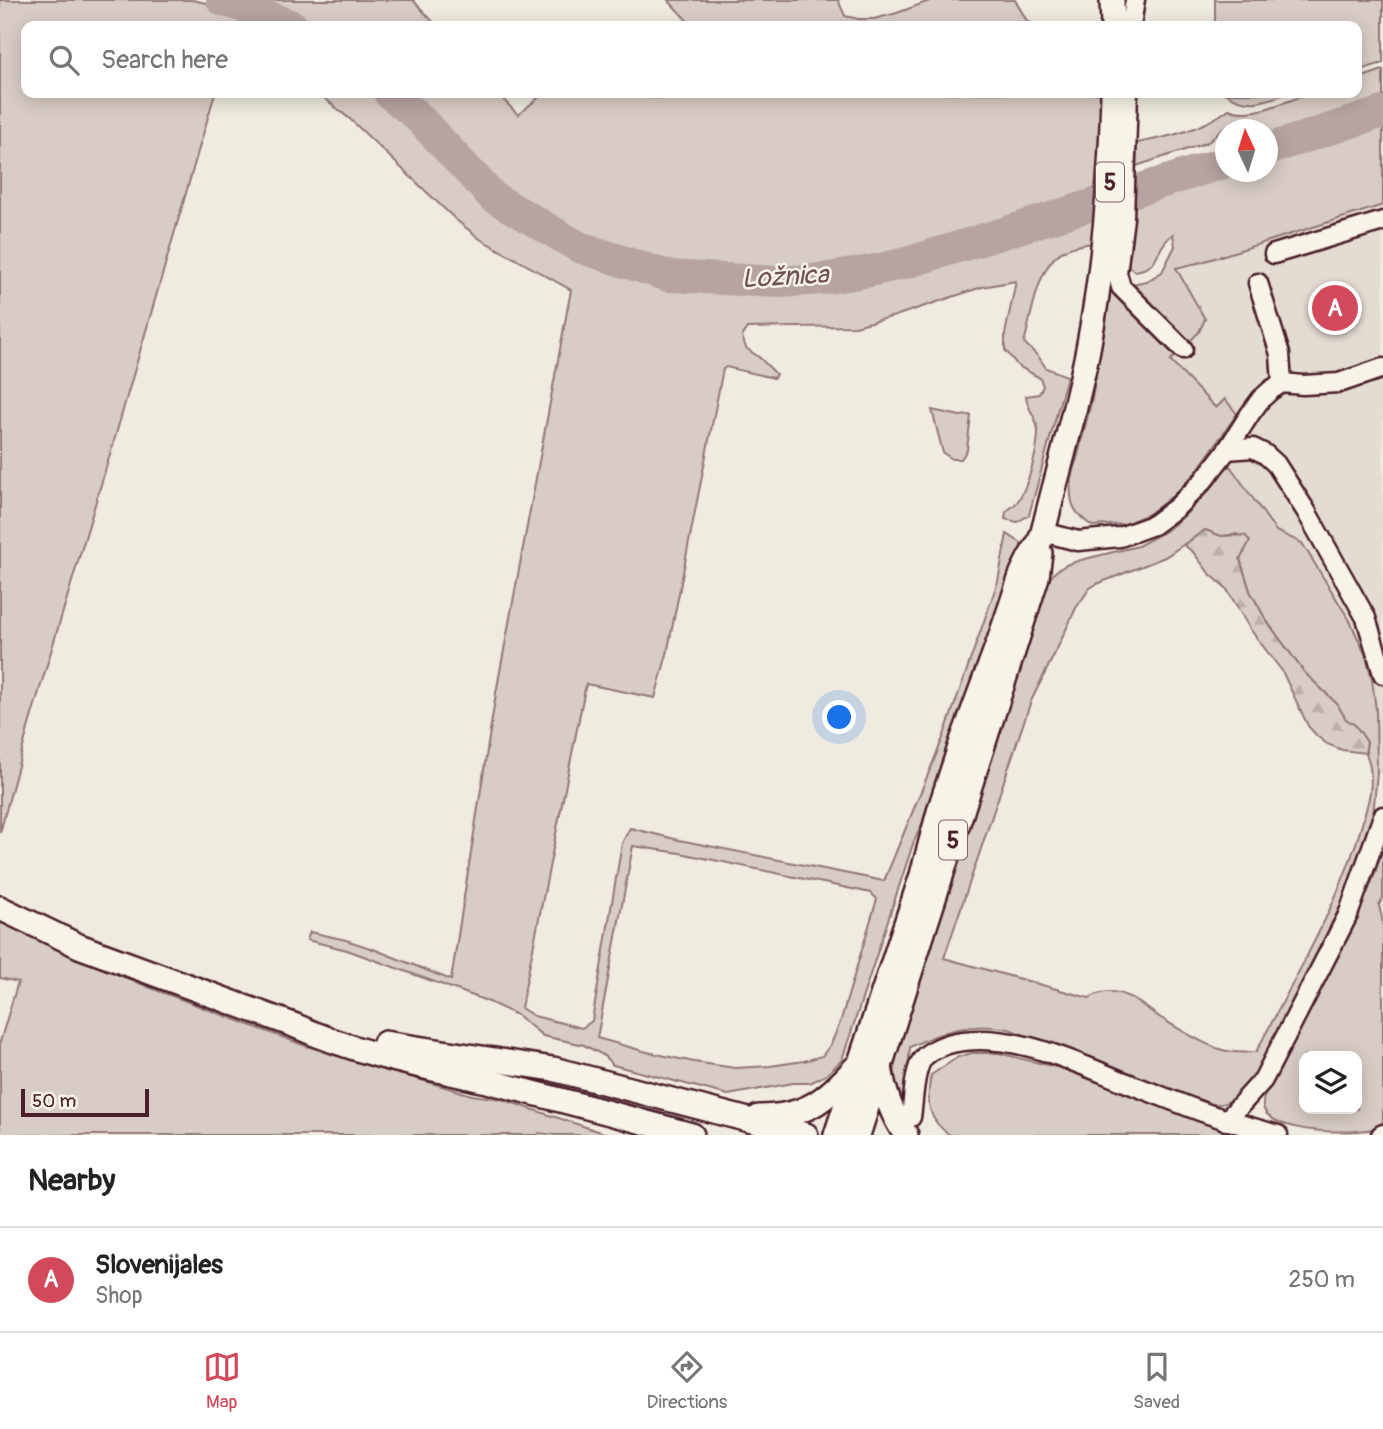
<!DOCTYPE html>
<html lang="en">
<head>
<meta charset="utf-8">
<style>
  body { margin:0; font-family:Pangolin,sans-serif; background:#f6f6f6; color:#222 }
  .controls { position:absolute; right:21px; bottom:21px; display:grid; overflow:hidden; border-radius:14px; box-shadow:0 4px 18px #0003 }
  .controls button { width:63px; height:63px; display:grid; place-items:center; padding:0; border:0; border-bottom:2px solid #e0e0e0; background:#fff; color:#222; font:35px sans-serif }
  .compass { position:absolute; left:1215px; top:119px; width:63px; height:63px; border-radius:50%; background:#fff; box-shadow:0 4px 18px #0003; rotate:356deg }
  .scale { position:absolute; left:21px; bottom:18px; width:128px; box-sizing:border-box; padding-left:7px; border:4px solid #4a1f2b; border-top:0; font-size:19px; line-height:24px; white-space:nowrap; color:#4a1f2b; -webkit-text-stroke:5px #f7f3e8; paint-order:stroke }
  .you { position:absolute; left:840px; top:718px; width:24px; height:24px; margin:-18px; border:5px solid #fff; border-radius:50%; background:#1a73e8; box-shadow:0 0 0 10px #1a73e833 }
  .badge { display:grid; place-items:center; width:46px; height:46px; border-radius:50%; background:#d1495b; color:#fff; font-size:23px; font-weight:700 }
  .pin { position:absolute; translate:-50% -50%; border:4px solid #fff; box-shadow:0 2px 7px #0006 }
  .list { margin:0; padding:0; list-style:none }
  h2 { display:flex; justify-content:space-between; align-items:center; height:91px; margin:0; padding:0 28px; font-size:30px }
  h2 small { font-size:23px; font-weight:400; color:#767676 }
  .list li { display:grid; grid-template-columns:46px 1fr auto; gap:21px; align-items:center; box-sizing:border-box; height:105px; padding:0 28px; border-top:2px solid #e0e0e0 }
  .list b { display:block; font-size:26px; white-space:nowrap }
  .list p { margin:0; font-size:23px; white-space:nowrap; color:#767676 }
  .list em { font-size:23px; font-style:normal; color:#767676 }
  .icon { flex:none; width:38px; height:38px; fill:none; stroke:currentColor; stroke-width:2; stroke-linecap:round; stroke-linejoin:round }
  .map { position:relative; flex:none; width:1383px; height:1135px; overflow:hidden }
  .search { position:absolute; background:#fff; box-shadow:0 4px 18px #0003; left:21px; right:21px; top:21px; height:77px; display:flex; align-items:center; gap:18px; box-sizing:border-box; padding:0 24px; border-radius:14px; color:#767676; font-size:26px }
  .sheet { height:196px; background:#fff }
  nav { display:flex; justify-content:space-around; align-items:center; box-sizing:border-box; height:98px; border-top:2px solid #e0e0e0; background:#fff; font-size:19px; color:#767676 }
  nav a { display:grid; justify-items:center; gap:4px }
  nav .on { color:#d1495b }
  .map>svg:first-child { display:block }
  .built { fill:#e3dcd2 }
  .grass { fill:#d8cdc6; stroke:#917678; stroke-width:2; fill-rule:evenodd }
  .forest { fill:url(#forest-firs); stroke:#917678; stroke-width:2 }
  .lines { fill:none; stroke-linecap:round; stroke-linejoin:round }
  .river { stroke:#b7a4a2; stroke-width:32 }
  .minor-casing { stroke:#4a1f2b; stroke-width:23 }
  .major-casing { stroke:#4a1f2b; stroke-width:28 }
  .minor { stroke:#f7f3e8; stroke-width:18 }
  .major { stroke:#f7f3e8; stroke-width:23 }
  .labels { text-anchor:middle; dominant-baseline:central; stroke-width:5; stroke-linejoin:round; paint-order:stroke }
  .shield { fill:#f7f3e8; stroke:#7e5f64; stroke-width:2 }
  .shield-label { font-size:23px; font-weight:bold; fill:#4a1f2b }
  .water-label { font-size:26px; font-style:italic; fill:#704e55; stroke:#f7f3e8 }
</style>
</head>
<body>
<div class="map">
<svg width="1383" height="1135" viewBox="0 0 1383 1135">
  <defs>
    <pattern id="forest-firs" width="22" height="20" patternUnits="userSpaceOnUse" patternTransform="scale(1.75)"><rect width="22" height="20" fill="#d8cdc6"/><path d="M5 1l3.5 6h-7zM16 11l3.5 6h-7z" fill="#bbb0aa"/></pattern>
  </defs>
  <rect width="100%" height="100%" fill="#f0ebe0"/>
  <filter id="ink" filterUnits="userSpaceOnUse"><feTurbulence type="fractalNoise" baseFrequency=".0143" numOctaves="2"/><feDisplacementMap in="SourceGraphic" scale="14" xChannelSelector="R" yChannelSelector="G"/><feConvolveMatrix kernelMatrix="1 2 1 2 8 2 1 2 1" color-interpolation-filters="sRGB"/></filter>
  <g filter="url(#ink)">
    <!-- built -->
    <path class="built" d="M 1383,205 L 1383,774 L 1377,773 L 1377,736 L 1302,543 L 1276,531 L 1233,469 L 1214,446 L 1237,414 L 1216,408 L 1169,361 L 1199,332 L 1176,268 L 1202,262 Z"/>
    <!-- grass -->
    <g class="grass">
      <path d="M 0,0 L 192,0 L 220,6 L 283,26 L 26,26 L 26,93 L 215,93 L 114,441 L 29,725 L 0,833 Z"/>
      <path d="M 258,0 L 413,0 L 437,26 L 317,26 L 288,10 Z"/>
      <path d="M 668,0 L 838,0 L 845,16 L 858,19 L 874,19 L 897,13 L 932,0 L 1015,0 L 1027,21 L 1033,26 L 692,26 Z"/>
      <path d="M 1215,0 L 1383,0 L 1383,63 L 1357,71 L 1357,26 L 1215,26 Z"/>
      <path d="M 1383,70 L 1383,104 L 1268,140 L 1268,130 L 1237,129 C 1220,120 1219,137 1206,143 L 1136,166 L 1137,143 C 1170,137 1203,129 1229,109 C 1252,120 1288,99 1311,94 C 1325,90 1342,93 1357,93 L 1357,79 Z"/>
      <path d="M 318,93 L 380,93 L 391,101 C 422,134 452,171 488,199 C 518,222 551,239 586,253 C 610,263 635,273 661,279 C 719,294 798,296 856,284 C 893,277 928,265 964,254 C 1008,241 1052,227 1096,214 L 1091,243 C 1083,245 1073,246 1065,250 C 1037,263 1032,316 1024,343 L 1038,356 L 1046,368 L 1067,376 L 1029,515 L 1017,522 L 1005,519 L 1006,512 C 1010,508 1015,505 1018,501 C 1028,486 1038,450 1038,432 C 1038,418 1027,410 1026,396 L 1039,394 L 1043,386 L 1040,378 L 1018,366 L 1005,350 L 1005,334 L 1016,281 L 982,287 L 895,316 L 855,326 L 747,328 L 742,336 L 746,348 L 760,358 L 776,374 L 774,378 L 726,367 L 723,369 L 667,654 L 655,698 L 586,684 L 521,1008 L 534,1016 L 582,1028 L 592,1021 L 622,843 L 630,828 L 679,840 L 884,881 L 943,738 L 998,581 L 1007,534 L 1021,543 L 1021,550 L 942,784 L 914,841 L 842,1060 L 826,1075 L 810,1083 L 793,1083 L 728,1095 L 613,1065 L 603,1055 L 584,1045 L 543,1036 L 517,1015 L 487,1001 L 347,950 L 307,940 L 310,932 L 346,940 L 376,950 L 451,980 L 496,693 L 571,290 L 480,239 L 455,219 L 351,120 ZM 633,846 L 680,853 L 871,893 L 877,899 L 840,1023 L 831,1044 L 822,1056 L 804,1061 L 770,1066 L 735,1068 L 694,1062 L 647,1052 L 597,1038 Z"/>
      <path d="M 406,93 L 497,93 L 518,115 L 544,93 L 630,93 L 654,98 L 674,98 L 690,93 L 1101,93 L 1099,195 L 880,264 L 855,269 L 800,277 L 732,276 L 673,265 L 626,251 L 577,231 L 505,190 Z"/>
      <path d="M 1225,93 L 1289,93 C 1264,101 1249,109 1225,93 Z"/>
      <path d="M 1383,121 L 1383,205 L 1202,262 L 1176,268 L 1205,319 L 1199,332 L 1187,344 L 1131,288 L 1131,284 L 1147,281 L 1162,272 L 1175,246 L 1173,234 C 1153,249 1162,268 1134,271 L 1128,266 L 1126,258 L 1133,198 L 1225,170 L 1268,172 L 1268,158 Z"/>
      <path d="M 1111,282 L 1179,351 L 1170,361 L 1216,408 L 1225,399 L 1237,414 L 1196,472 L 1175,494 L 1149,514 L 1124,524 L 1092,526 C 1075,514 1069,505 1071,483 L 1092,399 Z"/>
      <path d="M 932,410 L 960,416 L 971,415 L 967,450 L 961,459 L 952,459 L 943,453 Z"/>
      <path d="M 1230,466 L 1276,531 L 1302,543 L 1350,621 L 1366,656 L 1372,679 L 1376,710 L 1377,773 L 1373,816 L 1366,840 L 1350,886 L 1257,1077 C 1230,1105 1225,1110 1186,1099 L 1009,1029 C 972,1022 944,1030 910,1047 L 908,1069 L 911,1083 L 905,1107 L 902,1108 C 893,1090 895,1072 895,1052 L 1042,587 L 1056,571 L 1066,565 L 1081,560 L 1138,546 L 1166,531 L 1182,518 L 1199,501 L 1215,484 L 1224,470 ZM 1205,530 L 1221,536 L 1237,534 L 1245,551 L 1240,559 L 1250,591 L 1266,620 L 1304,672 L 1337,704 L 1346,720 L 1355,725 L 1367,742 C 1364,757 1369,756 1370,768 C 1372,780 1370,795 1367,806 C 1345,894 1298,972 1256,1052 C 1243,1053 1231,1053 1219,1049 C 1199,1042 1179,1029 1161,1018 C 1138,1003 1118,981 1089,998 L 944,958 L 1031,701 L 1057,649 L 1076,608 L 1090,588 L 1097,584 L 1165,557 Z"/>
      <path d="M 1383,845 L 1383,898 L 1379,905 L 1383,923 L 1383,1127 C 1357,1135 1268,1135 1263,1106 C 1261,1090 1289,1050 1297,1034 C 1312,1004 1327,974 1343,943 C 1354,921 1366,899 1374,876 C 1378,866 1380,855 1383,845 ZM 1304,1056 L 1357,1056 L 1357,1109 L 1304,1109 Z"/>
      <path d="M 0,920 L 87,962 L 156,990 L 306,1046 L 472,1095 L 501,1099 L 610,1135 L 555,1135 L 539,1133 L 538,1135 L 0,1135 L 0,1042 L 18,982 L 0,978 Z"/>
      <path d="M 972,1053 L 998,1053 L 1064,1069 L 1187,1117 L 1242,1135 L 950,1135 C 927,1120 926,1101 931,1075 L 958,1057 Z"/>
    </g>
    <!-- forest -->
    <path class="forest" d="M 1205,530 L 1221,536 L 1245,535 L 1250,541 L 1240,559 L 1250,591 L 1266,620 L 1304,672 L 1337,704 L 1346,719 L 1355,725 L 1367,742 L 1365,753 L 1342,750 L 1327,744 L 1317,736 L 1308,726 L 1282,671 L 1250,629 L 1226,588 L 1209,573 L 1193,552 L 1184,545 Z"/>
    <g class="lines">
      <!-- river -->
      <g class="river">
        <path d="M 222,0 L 236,4 L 292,26"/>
        <path d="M 389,93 L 416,115 L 493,197 L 579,247 L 668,276 L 779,282 L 822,279 L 870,271 L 906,263 L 1010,231 L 1226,162"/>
        <path d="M 1268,149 L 1383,112"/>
      </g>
      <!-- minor casing -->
      <g class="minor-casing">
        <g id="minor">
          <path d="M 1131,26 L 1135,0"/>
          <path d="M 1128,93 L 1124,218 L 1117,273 L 1121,287 L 1183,349"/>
          <path d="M 1274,254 L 1383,221"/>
          <path d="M 1258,283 L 1280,354 L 1282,383"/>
          <path d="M 1227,450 L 1253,448 L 1265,454 L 1276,464 L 1306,511 L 1366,618 L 1383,674"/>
          <path d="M 1043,532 L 1078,541 L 1120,537 L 1153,525 L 1176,508 L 1203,481 L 1227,450 L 1250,414 L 1261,399 L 1271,390 L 1282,383 L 1303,385 L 1339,383 L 1383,368"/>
          <path d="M 911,1117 C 914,1101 913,1067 925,1056 C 931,1050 940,1047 948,1044 C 1006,1029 1070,1060 1122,1081 C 1145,1090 1169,1099 1192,1108 C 1220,1119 1249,1127 1278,1135"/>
          <path d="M 1226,1121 L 1263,1080 L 1348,915 L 1383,816"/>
          <path d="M 1381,1135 L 1383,1134"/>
        </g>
      </g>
      <!-- major casing -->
      <g class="major-casing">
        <g id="major">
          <path d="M 1112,0 L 1113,26"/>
          <path d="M 0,908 L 79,946 L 296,1026 C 358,1054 425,1067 491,1082 C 558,1099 625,1117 692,1135"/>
          <path d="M 385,1043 L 553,1069 L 806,1135"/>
          <path d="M 880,1067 C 884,1092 891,1114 906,1135"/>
          <path d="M 759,1117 C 806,1117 826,1100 855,1068"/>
          <path d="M 836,1135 L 922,875 L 940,808 L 962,741 L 999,641 L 1022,573 L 1030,557 L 1039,543 L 1043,532 C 1058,471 1076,411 1088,349 C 1104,265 1111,179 1113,93"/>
          <path d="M 858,1135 L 1037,577 L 1040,553"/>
        </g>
      </g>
      <!-- minor -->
      <use href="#minor" class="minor"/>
      <!-- major -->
      <use href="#major" class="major"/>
    </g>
  </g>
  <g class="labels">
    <!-- shield labels -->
    <g class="shield">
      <rect x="1096" y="162.5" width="28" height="39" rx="5"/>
      <rect x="939" y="820.5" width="28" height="39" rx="5"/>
    </g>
    <g class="shield-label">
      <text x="1110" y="182">5</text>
      <text x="953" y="840">5</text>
    </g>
    <!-- water labels -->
    <g class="water-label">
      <text transform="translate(785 277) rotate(-3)">Ložnica</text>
    </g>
  </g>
</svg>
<div class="controls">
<button><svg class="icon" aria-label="layers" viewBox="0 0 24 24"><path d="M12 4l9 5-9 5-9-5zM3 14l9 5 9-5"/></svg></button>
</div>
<svg class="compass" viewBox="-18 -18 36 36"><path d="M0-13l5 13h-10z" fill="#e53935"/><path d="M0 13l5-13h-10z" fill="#767676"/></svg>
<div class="scale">50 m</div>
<div class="you"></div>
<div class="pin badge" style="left:1335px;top:308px">A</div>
<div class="search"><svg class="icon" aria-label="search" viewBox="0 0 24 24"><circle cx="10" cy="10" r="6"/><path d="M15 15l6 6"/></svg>Search here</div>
</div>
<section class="sheet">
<h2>Nearby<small></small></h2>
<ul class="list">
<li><span class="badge">A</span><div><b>Slovenijales</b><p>Shop</p></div><em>250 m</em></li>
</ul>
</section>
<nav>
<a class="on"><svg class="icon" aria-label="map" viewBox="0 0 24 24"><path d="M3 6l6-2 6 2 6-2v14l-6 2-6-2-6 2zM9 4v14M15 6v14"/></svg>Map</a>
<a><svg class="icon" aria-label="directions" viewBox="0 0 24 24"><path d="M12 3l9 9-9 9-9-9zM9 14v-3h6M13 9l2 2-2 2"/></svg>Directions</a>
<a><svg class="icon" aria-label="saved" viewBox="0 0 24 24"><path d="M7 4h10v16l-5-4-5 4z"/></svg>Saved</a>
</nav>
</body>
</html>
